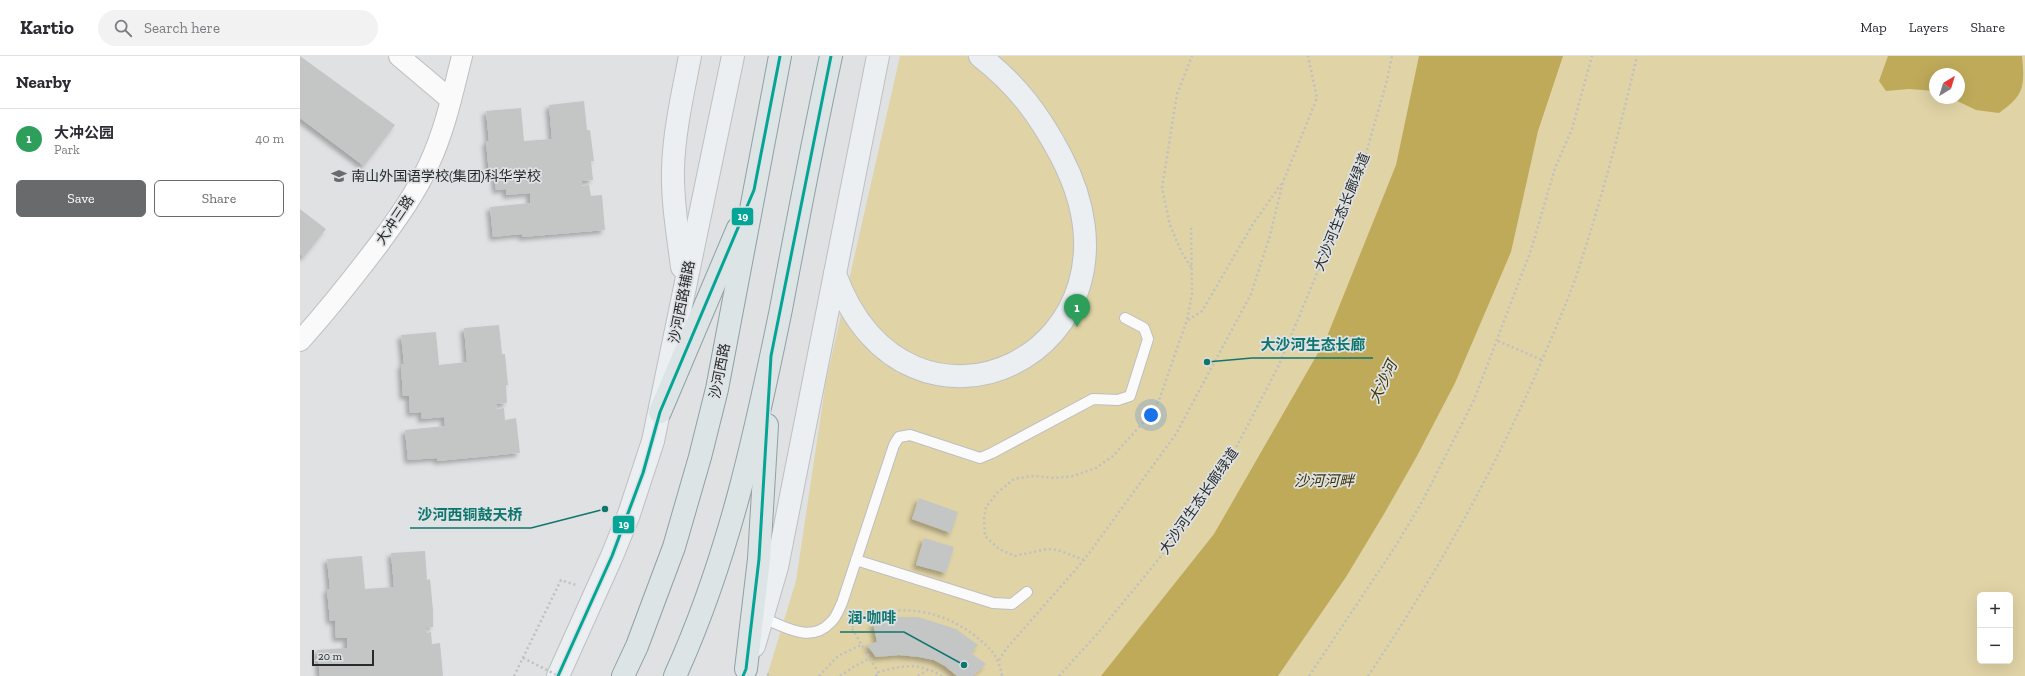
<!DOCTYPE html>
<html lang="en">
<head>
<meta charset="utf-8">
<style>
  body { margin:0; font-family:"Zilla Slab","Noto Sans SC",serif; background:#f2f2f3; color:#2b2b33 }
  .controls { position:absolute; right:12px; bottom:12px; display:grid; overflow:hidden; border-radius:6px; box-shadow:0 4px 16px #0002 }
  .controls button { width:36px; height:36px; display:grid; place-items:center; padding:0; border:0; border-bottom:1px solid #e1e1e2; background:#fff; color:#2b2b33; font:20px sans-serif }
  .compass { position:absolute; left:1629px; top:12px; width:36px; height:36px; border-radius:50%; background:#fff; box-shadow:0 4px 16px #0002; rotate:38deg }
  .scale { position:absolute; left:12px; bottom:10px; width:62px; box-sizing:border-box; padding-left:4px; border:2px solid #292a2b; border-top:0; font-size:11px; line-height:14px; white-space:nowrap; color:#292a2b; -webkit-text-stroke:3px #dee2e4; paint-order:stroke }
  .you { position:absolute; left:851px; top:359px; width:14px; height:14px; margin:-10px; border:3px solid #fff; border-radius:50%; background:#1a73e8; box-shadow:0 0 0 6px #1a73e833 }
  .badge { display:grid; place-items:center; width:26px; height:26px; border-radius:50%; background:#696a6b; color:#fff; font-size:13px; font-weight:700 }
  .pin { position:absolute; translate:-50% -33px; filter:drop-shadow(0 1px 2px #0008) }
  .pin::after { content:''; position:absolute; top:21px; width:14px; height:12px; background:inherit; clip-path:polygon(0 0,100% 0,50% 100%) }
  .list { margin:0; padding:0; list-style:none }
  h2 { display:flex; justify-content:space-between; align-items:center; height:52px; margin:0; padding:0 16px; font-size:17px }
  h2 small { font-size:13px; font-weight:400; color:#7c7c81 }
  .list li { display:grid; grid-template-columns:26px 1fr auto; gap:12px; align-items:center; box-sizing:border-box; height:60px; padding:0 16px; border-top:1px solid #e1e1e2 }
  .list b { display:block; font-size:15px; white-space:nowrap }
  .list p { margin:0; font-size:13px; white-space:nowrap; color:#7c7c81 }
  .list em { font-size:13px; font-style:normal; color:#7c7c81 }
  .actions { display:flex; gap:8px; padding:12px 16px }
  .actions a { flex:1; padding:9px 0; border:1px solid #696a6b; border-radius:6px; text-align:center; font-size:14px; color:#696a6b }
  .actions .main { background:#696a6b; color:#fff }
  .icon { flex:none; width:22px; height:22px; fill:none; stroke:currentColor; stroke-width:2; stroke-linecap:round; stroke-linejoin:round }
  .map { position:relative; flex:none; width:1725px; height:620px; overflow:hidden }
  header { display:flex; align-items:center; gap:24px; box-sizing:border-box; height:56px; padding:0 20px; background:#fff; border-bottom:1px solid #e1e1e2 }
  header strong { font-size:19px }
  nav { display:flex; gap:22px; margin-inline-start:auto; font-size:14px }
  .search { width:280px; height:36px; background:#f2f2f3; display:flex; align-items:center; gap:10px; box-sizing:border-box; padding:0 14px; border-radius:22px; color:#7c7c81; font-size:15px }
  main { display:flex }
  aside { flex:1; background:#fff }
  .map>svg:first-child { display:block }
  .green { fill:#e0d3a6; fill-rule:evenodd }
  .water { fill:#bfaa5a }
  .building { fill:#c4c6c6; filter:url(#shadow) }
  .lines { fill:none; stroke-linecap:round; stroke-linejoin:round }
  .service-casing { stroke:#bebfc0; stroke-width:12 }
  .minor-casing { stroke:#bebfc0; stroke-width:22 }
  .secondary-casing { stroke:#bebfc0; stroke-width:24 }
  .primary-casing { stroke:#91a0a5; stroke-width:24 }
  .path { stroke:#bfc0c0; stroke-width:2.5; stroke-dasharray:2 3; stroke-linecap:butt }
  .service { stroke:#fafafb; stroke-width:10 }
  .minor { stroke:#fafafb; stroke-width:20 }
  .secondary { stroke:#ebeff1; stroke-width:22 }
  .primary { stroke:#dce4e6; stroke-width:22 }
  .path-bridge { stroke:#bfc0c0; stroke-width:2.5; stroke-dasharray:2 3; stroke-linecap:butt }
  .bus-1-casing { stroke:#dee2e4; stroke-width:6 }
  .bus-1 { stroke:#03a696; stroke-width:3 }
  .labels { text-anchor:middle; dominant-baseline:central; stroke-width:3.5; stroke-linejoin:round; paint-order:stroke }
  .poi-label { font-size:14px; fill:#292a2b; stroke:#dee2e4; text-anchor:start }
  .street-label { font-size:14px; fill:#292a2b; stroke:#dee2e4 }
  .water-label { font-size:15px; font-style:italic; fill:#3f3303; stroke:#dee2e4 }
  .leader { fill:none; stroke:#0f766e; stroke-width:1.5 }
  .callout-dot { fill:#0f766e; stroke:#dee2e4; stroke-width:1.5 }
  .callout-label { font-size:15px; text-anchor:middle; font-weight:bold; fill:#0f766e; stroke:#dee2e4; stroke-width:3.5; stroke-linejoin:round; paint-order:stroke }
  .line-badge { stroke:#dee2e4; stroke-width:1.5 }
  .badge-label { font-size:11px; text-anchor:middle; font-weight:bold; fill:#fff }
</style>
</head>
<body>
<header>
<strong>Kartio</strong>
<div class="search"><svg class="icon" aria-label="search" viewBox="0 0 24 24"><circle cx="10" cy="10" r="6"/><path d="M15 15l6 6"/></svg>Search here</div>
<nav><a>Map</a><a>Layers</a><a>Share</a></nav>
</header>
<main>
<aside>
<h2>Nearby<small></small></h2>
<ul class="list">
<li><span class="badge" style="background:#2e9e5b">1</span><div><b>大冲公园</b><p>Park</p></div><em>40 m</em></li>
</ul>
<div class="actions"><a class="main">Save</a><a>Share</a></div>
</aside>
<div class="map">
<svg width="1725" height="620" viewBox="0 0 1725 620">
  <defs>
    <filter id="shadow"><feDropShadow dx="-3.5" dy="3.5" stdDeviation="2" flood-color="#0004"/></filter>
  </defs>
  <rect width="100%" height="100%" fill="#dfe1e3"/>
  <!-- green -->
  <path class="green" d="M 600,0 L 1725,0 L 1725,620 L 467,620 L 496,525 L 526,325 ZM 1635,18 L 1659,18 L 1659,42 L 1635,42 ZM 1680,539 L 1710,539 L 1710,605 L 1680,605 Z"/>
  <!-- water -->
  <g class="water">
    <path d="M 1119,0 L 1263,0 L 1238,75 L 1211,196 L 1155,327 L 1117,400 L 1084,458 L 1046,521 L 978,620 L 801,620 L 914,478 L 1026,283 L 1096,109 Z"/>
    <path d="M 1588,0 L 1722,0 C 1725,32 1724,39 1699,57 L 1676,54 L 1651,42 L 1659,42 L 1659,18 L 1635,18 L 1635,35 L 1609,33 L 1586,35 L 1579,25 Z"/>
  </g>
  <!-- building -->
  <g class="building">
    <path d="M 0,0 L 95,69 L 64,110 L 0,62 Z"/>
    <path d="M 284,45 L 287,74 L 290,74 L 294,105 L 291,105 L 293,124 L 282,125 L 282,130 L 289,129 L 291,140 L 302,139 L 305,174 L 222,181 L 222,178 L 193,181 L 190,151 L 230,147 L 230,137 L 206,139 L 206,133 L 196,134 L 194,116 L 189,117 L 186,85 L 189,85 L 186,55 L 221,52 L 224,85 L 252,83 L 249,49 Z"/>
    <path d="M 0,153 L 26,173 L 4,201 L 0,198 Z"/>
    <path d="M 199,269 L 202,298 L 205,298 L 208,329 L 206,329 L 207,347 L 196,348 L 197,353 L 204,352 L 205,364 L 216,362 L 220,397 L 137,405 L 137,402 L 108,404 L 105,374 L 145,370 L 144,361 L 121,363 L 121,356 L 110,357 L 109,340 L 103,340 L 101,309 L 104,308 L 101,279 L 136,276 L 139,309 L 167,306 L 164,272 Z"/>
    <path d="M 619,442 L 658,456 L 651,477 L 612,463 Z"/>
    <path d="M 624,482 L 654,491 L 646,517 L 616,509 Z"/>
    <path d="M 125,495 L 127,524 L 130,523 L 133,554 L 133,571 L 126,572 L 127,577 L 131,576 L 132,588 L 140,587 L 143,620 L 20,620 L 17,594 L 47,592 L 47,582 L 36,582 L 35,564 L 30,565 L 27,533 L 30,533 L 27,503 L 62,500 L 65,533 L 94,531 L 91,497 Z"/>
    <path d="M 595,561 L 618,561 L 656,573 L 678,589 L 671,597 L 686,608 L 673,620 L 657,620 L 645,610 L 634,604 L 619,601 L 599,599 L 576,601 L 567,589 L 577,586 L 573,567 Z"/>
  </g>
  <g class="lines">
    <!-- service casing -->
    <g class="service-casing">
      <g id="service">
        <path d="M 556,504 L 693,547 L 712,548 L 727,536"/>
        <path d="M 463,562 C 485,571 511,588 531,566 C 536,562 539,553 542,547 L 594,389 L 599,381 L 610,379 L 680,402 L 692,397 L 793,343 L 818,344 L 830,340 L 848,283 L 844,272 L 825,262"/>
      </g>
    </g>
    <!-- minor casing -->
    <g class="minor-casing">
      <g id="minor">
        <path d="M 99,0 L 151,44"/>
        <path d="M 0,285 C 28,254 54,221 79,188 C 97,163 116,137 129,108 C 145,74 153,36 162,0"/>
      </g>
    </g>
    <!-- secondary casing -->
    <g class="secondary-casing">
      <g id="secondary">
        <path d="M 382,211 C 378,179 372,145 373,113 C 374,75 383,37 390,0"/>
        <path d="M 535,218 C 606,417 864,297 761,100 C 739,58 717,29 680,0"/>
        <path d="M 454,590 L 477,511 L 578,0"/>
        <path d="M 258,620 L 312,500 L 329,458 L 353,385 L 433,0"/>
      </g>
    </g>
    <!-- primary casing -->
    <g class="primary-casing">
      <g id="primary">
        <path d="M 360,356 L 438,172"/>
        <path d="M 446,613 L 459,503 L 467,369"/>
        <path d="M 323,620 L 337,590 L 374,491 L 400,401 L 417,333 L 480,0"/>
        <path d="M 375,620 C 429,501 455,380 481,253 C 497,168 513,84 531,0"/>
      </g>
    </g>
    <!-- path -->
    <g class="path">
      <path d="M 891,211 L 881,195 L 870,169 L 862,132 L 877,38 L 892,0"/>
      <path d="M 888,264 L 902,255 L 953,168 L 981,128"/>
      <path d="M 1198,285 L 1242,304"/>
      <path d="M 784,504 L 758,494 L 747,493 L 715,500 L 699,493 L 685,480 L 684,463 L 686,451 L 697,437 L 714,423 L 733,420 L 755,422 L 773,420 L 796,412 L 813,400 L 849,360 L 859,344 L 887,264 L 892,238 L 891,171"/>
      <path d="M 699,604 L 706,593 L 784,504 L 876,378 L 951,238 L 969,183 L 983,126 L 1017,42 L 1008,0"/>
      <path d="M 467,618 L 472,620"/>
      <path d="M 214,620 L 261,524 L 276,529"/>
      <path d="M 519,620 L 538,600 L 561,589"/>
      <path d="M 540,620 L 555,610 L 570,602"/>
      <path d="M 576,620 L 578,616"/>
      <path d="M 618,620 L 629,613"/>
      <path d="M 642,620 C 617,606 605,609 578,616 L 551,571 C 558,567 565,561 573,559 C 608,548 645,557 674,579 C 691,593 698,598 702,620"/>
      <path d="M 759,620 L 798,577 L 871,488 L 927,409 L 979,309 L 1065,101 L 1087,24 L 1092,0"/>
      <path d="M 1009,620 L 1095,491 L 1122,446 L 1174,344 L 1231,194 L 1255,112 L 1272,73 L 1292,0"/>
      <path d="M 1068,620 C 1129,529 1183,435 1229,334 C 1245,297 1262,259 1276,221 C 1300,148 1320,74 1337,0"/>
    </g>
    <!-- service -->
    <use href="#service" class="service"/>
    <!-- minor -->
    <use href="#minor" class="minor"/>
    <!-- secondary -->
    <use href="#secondary" class="secondary"/>
    <!-- primary -->
    <use href="#primary" class="primary"/>
    <!-- path-bridge -->
    <path class="path-bridge" d="M 223,602 L 259,620"/>
    <!-- bus-1 casing -->
    <g class="bus-1-casing">
      <g id="bus-1">
        <path d="M 258,620 L 312,500 L 343,417 L 360,356 L 454,134 L 480,0"/>
        <path d="M 443,620 L 446,613 L 459,503 L 471,300 L 531,0"/>
      </g>
    </g>
    <!-- bus-1 -->
    <use href="#bus-1" class="bus-1"/>
  </g>
  <!-- icons -->
  <defs>
    <g id="school-bare" transform="scale(1.2)"><path d="M0-5L7-2L0 1L-7-2ZM-4 1L0 2.5L4 1V4Q0 6-4 4Z" fill="#696a6b" stroke="#dee2e4" stroke-width="2.5" paint-order="stroke"/></g>
  </defs>
  <g fill-rule="evenodd">
    <use href="#school-bare" x="39" y="120"/>
  </g>
  <g class="labels">
    <!-- poi labels -->
    <g class="poi-label">
      <text x="51" y="120">南山外国语学校(集团)科华学校</text>
    </g>
    <!-- street labels -->
    <g class="street-label">
      <text transform="translate(1042 156) rotate(-68)">大沙河生态长廊绿道</text>
      <text transform="translate(95 164) rotate(-56)">大冲三路</text>
      <text transform="translate(382 246) rotate(-79)">沙河西路辅路</text>
      <text transform="translate(420 315) rotate(-79)">沙河西路</text>
      <text transform="translate(899 445) rotate(-55)">大沙河生态长廊绿道</text>
    </g>
    <!-- water labels -->
    <g class="water-label">
      <text transform="translate(1083 326) rotate(-64)">大沙河</text>
      <text x="1024" y="425">沙河河畔</text>
    </g>
  </g>
  <!-- callouts -->
  <path class="leader" d="M907 306L952 302H1073M305 453L231 472H110M664 609L604 576H540"/>
  <g class="callout-dot">
    <circle cx="907" cy="306" r="4"/>
    <circle cx="305" cy="453" r="4"/>
    <circle cx="664" cy="609" r="4"/>
  </g>
  <g class="callout-label">
    <text x="1013" y="294">大沙河生态长廊</text>
    <text x="170" y="464">沙河西铜鼓天桥</text>
    <text x="572" y="567">润·咖啡</text>
  </g>
  <g class="line-badge">
    <rect x="431" y="151" width="23" height="19" rx="4" fill="#03a696"/>
    <rect x="312" y="459" width="23" height="19" rx="4" fill="#03a696"/>
  </g>
  <g class="badge-label">
    <text x="443" y="164">19</text>
    <text x="324" y="472">19</text>
  </g>
</svg>
<div class="controls">
<button>+</button>
<button>−</button>
</div>
<svg class="compass" viewBox="-18 -18 36 36"><path d="M0-13l5 13h-10z" fill="#e53935"/><path d="M0 13l5-13h-10z" fill="#7c7c81"/></svg>
<div class="scale">20 m</div>
<div class="you"></div>
<div class="pin badge" style="left:777px;top:271px;background:#2e9e5b">1</div>
</div>
</main>
</body>
</html>
